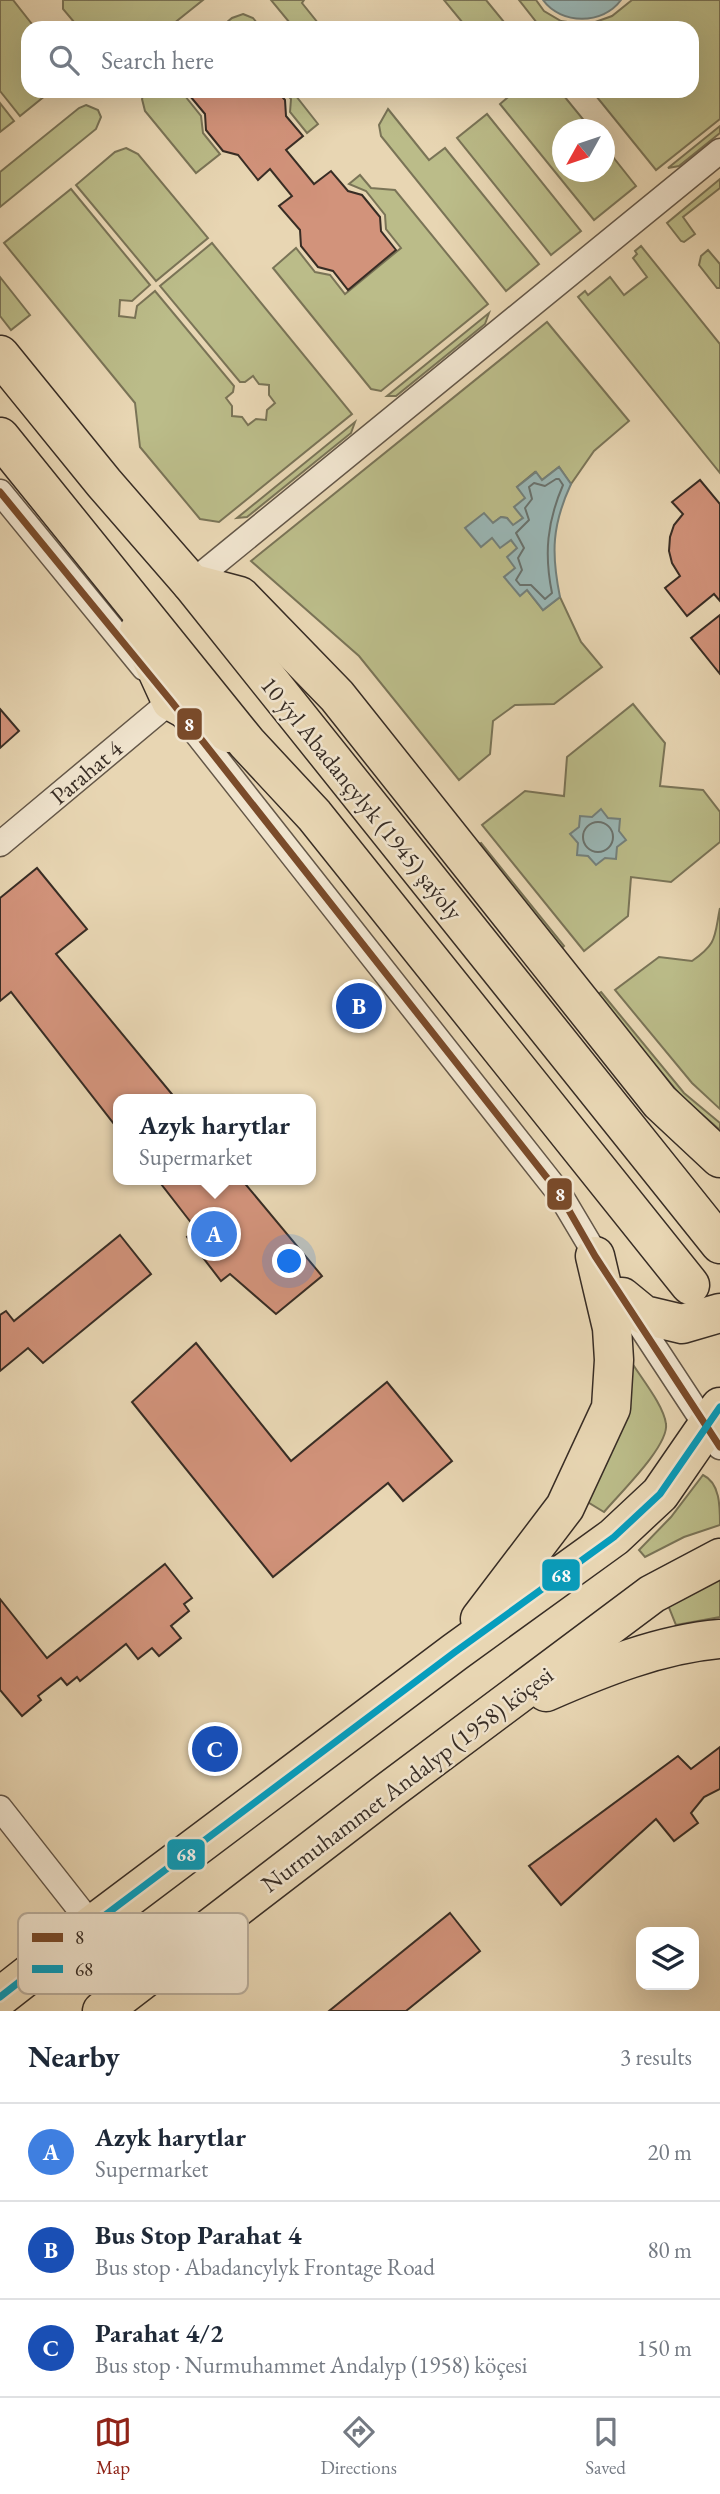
<!DOCTYPE html>
<html lang="en">
<head>
<meta charset="utf-8">
<style>
  body { margin:0; font-family:"EB Garamond",serif; background:#f6f6f7; color:#1f2937 }
  .controls { position:absolute; right:21px; bottom:21px; display:grid; overflow:hidden; border-radius:14px; box-shadow:0 7px 28px #0002 }
  .controls button { width:63px; height:63px; display:grid; place-items:center; padding:0; border:0; border-bottom:2px solid #e0e1e3; background:#fff; color:#1f2937; font:35px sans-serif }
  .compass { position:absolute; left:552px; top:119px; width:63px; height:63px; border-radius:50%; background:#fff; box-shadow:0 7px 28px #0002; rotate:230deg }
  .you { position:absolute; left:290px; top:1262px; width:24px; height:24px; margin:-18px; border:5px solid #fff; border-radius:50%; background:#1a73e8; box-shadow:0 0 0 10px #1a73e833 }
  .badge { display:grid; place-items:center; width:46px; height:46px; border-radius:50%; background:#8f2418; color:#fff; font-size:23px; font-weight:700 }
  .pin { position:absolute; translate:-50% -50%; border:4px solid #fff; box-shadow:0 2px 7px #0006 }
  .popup { position:absolute; left:113px; top:1094px; width:203px; height:91px; box-sizing:border-box; display:grid; place-content:center; border-radius:14px; background:#fff; filter:drop-shadow(0 2px 5px #0005); font-size:23px; white-space:nowrap; color:#747a83 }
  .popup b { font-size:26px; color:#1f2937 }
  .popup::after { content:''; position:absolute; left:50%; top:100%; margin-left:-14px; border:14px solid transparent; border-top-color:#fff }
  .list { margin:0; padding:0; list-style:none }
  h2 { display:flex; justify-content:space-between; align-items:center; height:91px; margin:0; padding:0 28px; font-size:30px }
  h2 small { font-size:23px; font-weight:400; color:#747a83 }
  .list li { display:grid; grid-template-columns:46px 1fr auto; gap:21px; align-items:center; box-sizing:border-box; height:98px; padding:0 28px; border-top:2px solid #e0e1e3 }
  .list b { display:block; font-size:26px; white-space:nowrap }
  .list p { margin:0; font-size:23px; white-space:nowrap; color:#747a83 }
  .list em { font-size:23px; font-style:normal; color:#747a83 }
  .icon { flex:none; width:38px; height:38px; fill:none; stroke:currentColor; stroke-width:2; stroke-linecap:round; stroke-linejoin:round }
  .map { position:relative; flex:none; width:720px; height:2011px; overflow:hidden }
  .search { position:absolute; background:#fff; box-shadow:0 7px 28px #0002; left:21px; right:21px; top:21px; height:77px; display:flex; align-items:center; gap:18px; box-sizing:border-box; padding:0 24px; border-radius:21px; color:#747a83; font-size:26px }
  .sheet { height:385px; background:#fff }
  nav { display:flex; justify-content:space-around; align-items:center; box-sizing:border-box; height:98px; border-top:2px solid #e0e1e3; background:#fff; font-size:19px; color:#747a83 }
  nav a { display:grid; justify-items:center; gap:4px }
  nav .on { color:#8f2418 }
  .map>svg:first-child { display:block }
  .green { fill:#bbbc89; stroke:#7a7457; stroke-width:2 }
  .water { fill:#9ab7b6; stroke:#73807c; stroke-width:2 }
  .lines { fill:none; stroke-linecap:round; stroke-linejoin:round }
  .shore { stroke:#69726e; stroke-width:2 }
  .building { fill:#d2937b; stroke:#382d25; stroke-width:2 }
  .minor-casing { stroke:#645748; stroke-width:27 }
  .primary-casing { stroke:#382d25; stroke-width:41 }
  .minor { stroke:#f0e4ce; stroke-width:24 }
  .primary { stroke:#e8d6b3; stroke-width:38 }
  .bus-1-casing { stroke:#f0e4ce; stroke-width:12 }
  .bus-2-casing { stroke:#f0e4ce; stroke-width:12 }
  .bus-1 { stroke:#7a4b2a; stroke-width:7 }
  .bus-2 { stroke:#069dbd; stroke-width:7 }
  .labels { text-anchor:middle; dominant-baseline:central; stroke-width:5; stroke-linejoin:round; paint-order:stroke }
  .street-label { font-size:24px; fill:#382d25; stroke:#f0e4ce }
  .key { fill:#f0e4ce; stroke:#b9ad9b; stroke-width:2 }
  .key-label { font-size:19px; fill:#382d25 }
  .line-badge { stroke:#f0e4ce; stroke-width:2.5 }
  .badge-label { font-size:19px; text-anchor:middle; font-weight:bold; fill:#fff }
</style>
</head>
<body>
<div class="map">
<svg width="720" height="2011" viewBox="0 0 720 2011">
  <rect width="100%" height="100%" fill="#e8d6b3"/>
  <filter id="stains"><feTurbulence type="fractalNoise" baseFrequency=".00286" numOctaves="4"/><feColorMatrix values="0 0 0 0 .2 0 0 0 0 .09 0 0 0 0 .02 0 0 0 .5 -.17"/></filter>
  <radialGradient id="worn" r=".72"><stop offset=".6" stop-color="#630" stop-opacity="0"/><stop offset="1" stop-color="#630" stop-opacity=".3"/></radialGradient>
  <!-- green -->
  <g class="green">
    <path d="M 0,0 L 13,0 L 35,28 L 28,28 L 28,91 L 51,91 L 20,116 L 0,91 Z"/>
    <path d="M 63,0 L 203,0 L 168,28 L 79,28 L 63,9 Z"/>
    <path d="M 271,0 L 304,0 L 302,3 L 322,28 L 294,28 Z"/>
    <path d="M 444,0 L 486,0 L 509,28 L 467,28 Z"/>
    <path d="M 519,0 L 536,0 L 544,11 L 561,21 L 587,25 L 612,16 L 632,0 L 720,0 L 720,119 L 656,170 L 592,91 L 692,91 L 692,28 L 541,28 Z"/>
    <path d="M 243,14 L 253,18 L 261,28 L 220,28 L 232,18 Z"/>
    <path d="M 145,91 L 191,91 L 185,96 L 201,116 L 203,133 L 220,154 L 196,173 L 145,111 L 142,99 Z"/>
    <path d="M 284,91 L 292,91 L 318,124 L 307,133 L 290,112 L 291,99 Z"/>
    <path d="M 515,91 L 560,91 L 591,129 L 562,130 L 562,172 L 604,172 L 605,147 L 636,186 L 594,220 L 500,104 Z"/>
    <path d="M 0,103 L 14,121 L 0,132 Z"/>
    <path d="M 86,105 L 98,110 L 101,117 L 96,129 L 0,207 L 0,172 L 79,108 Z"/>
    <path d="M 388,109 L 429,160 L 445,148 L 539,264 L 506,291 L 381,136 L 379,125 Z"/>
    <path d="M 487,114 L 581,231 L 551,255 L 457,138 Z"/>
    <path d="M 720,126 L 720,133 L 679,166 L 668,168 Z"/>
    <path d="M 126,148 L 138,154 L 208,238 L 156,281 L 76,185 L 115,152 Z"/>
    <path d="M 360,175 L 371,188 L 395,190 L 488,304 L 381,391 L 371,389 L 273,268 L 296,248 L 315,272 L 330,275 L 345,294 L 401,248 L 386,229 L 385,215 L 366,191 L 349,184 Z"/>
    <path d="M 720,179 L 720,188 L 683,217 L 695,234 L 684,242 L 681,241 L 667,223 Z"/>
    <path d="M 71,189 L 150,285 L 132,301 L 120,300 L 119,316 L 135,318 L 137,306 L 155,291 L 234,386 L 233,392 L 226,398 L 232,406 L 232,416 L 242,417 L 248,425 L 256,419 L 266,420 L 267,410 L 275,403 L 269,395 L 269,385 L 259,384 L 253,376 L 245,382 L 240,382 L 160,286 L 212,243 L 352,414 L 219,522 L 200,519 L 140,447 L 135,403 L 4,243 Z"/>
    <path d="M 641,246 L 720,344 L 720,473 L 578,297 L 585,291 L 588,295 L 610,277 L 624,295 L 647,277 L 633,258 L 637,254 L 635,251 Z"/>
    <path d="M 708,250 L 720,264 L 720,288 L 717,288 L 699,265 L 701,256 Z"/>
    <path d="M 0,277 L 30,315 L 11,330 L 0,316 Z"/>
    <path d="M 489,313 L 485,324 L 396,396 L 387,396 Z"/>
    <path d="M 547,322 L 629,421 L 594,451 L 571,484 L 559,467 L 542,480 L 535,472 L 517,487 L 526,498 L 523,518 L 513,526 L 507,518 L 501,517 L 493,523 L 492,538 L 511,540 L 518,548 L 516,568 L 505,577 L 527,590 L 543,610 L 560,597 L 581,642 L 602,667 L 554,704 L 515,705 L 493,721 L 490,754 L 459,780 L 359,656 L 251,561 Z"/>
    <path d="M 355,422 L 351,433 L 247,517 L 237,518 Z"/>
    <path d="M 633,704 L 665,743 L 660,786 L 703,790 L 720,812 L 720,842 L 671,882 L 631,877 L 628,916 L 584,951 L 482,825 L 525,791 L 564,796 L 567,757 Z"/>
    <path d="M 481,843 L 564,946 L 561,949 L 479,844 Z"/>
    <path d="M 720,908 L 720,1109 L 692,1083 L 615,990 L 659,957 L 692,961 C 718,943 714,937 720,908 Z"/>
    <path d="M 601,992 L 684,1093 L 720,1123 L 720,1130 L 681,1096 L 597,995 Z"/>
    <path d="M 632,1363 C 642,1379 664,1406 666,1424 C 669,1446 619,1494 604,1512 L 586,1501 Z"/>
    <path d="M 703,1475 C 720,1483 720,1506 720,1525 L 684,1537 L 645,1557 L 639,1550 L 671,1517 Z"/>
    <path d="M 720,1579 L 720,1617 L 676,1625 L 668,1605 Z"/>
  </g>
  <!-- water -->
  <g class="water">
    <path d="M 543,0 L 621,0 C 603,25 561,25 543,0 Z"/>
    <path d="M 559,467 L 571,484 C 552,525 551,553 560,597 L 543,610 L 527,590 L 520,596 L 504,577 L 515,568 L 507,557 L 517,548 L 511,540 L 500,548 L 492,538 L 481,547 L 465,528 L 484,513 L 493,523 L 501,517 L 507,518 L 513,525 L 523,518 L 514,507 L 525,498 L 517,487 L 536,472 L 542,480 Z"/>
    <path d="M 601,809 L 608,818 L 620,819 L 619,831 L 626,840 L 617,847 L 616,859 L 605,858 L 596,865 L 588,856 L 577,855 L 578,843 L 570,834 L 579,827 L 580,816 L 592,817 Z"/>
  </g>
  <g class="lines">
    <!-- shore -->
    <g class="shore">
      <path d="M 556,479 L 559,479 L 563,485 C 547,522 544,554 552,593 L 545,599 L 531,585 L 520,585 L 516,580 L 522,570 L 518,558 L 524,548 L 516,533 L 529,520 L 525,508 L 532,499 L 529,487 L 534,483 L 545,486 Z"/>
      <circle cx="598" cy="837" r="15"/>
    </g>
  </g>
  <!-- building -->
  <g class="building">
    <path d="M 195,91 L 277,91 L 285,100 L 286,116 L 303,136 L 286,150 L 314,184 L 331,171 L 348,191 L 362,195 L 380,217 L 381,231 L 396,250 L 348,290 L 333,271 L 318,267 L 301,246 L 300,230 L 279,206 L 292,196 L 270,169 L 258,180 L 238,155 L 223,151 L 206,130 L 205,114 L 190,96 Z"/>
    <path d="M 700,480 L 720,504 L 720,601 L 714,594 L 687,616 L 665,588 L 680,576 L 672,563 L 669,551 L 670,537 L 674,525 L 683,514 L 672,502 Z"/>
    <path d="M 720,615 L 720,674 L 691,638 Z"/>
    <path d="M 0,709 L 19,731 L 0,748 Z"/>
    <path d="M 37,868 L 87,929 L 56,954 L 176,1099 L 118,1099 L 118,1129 L 11,992 L 0,1001 L 0,898 Z"/>
    <path d="M 158,1180 L 242,1180 L 322,1276 L 276,1314 L 230,1274 L 221,1281 L 187,1237 L 196,1229 Z"/>
    <path d="M 120,1235 L 151,1274 L 43,1363 L 28,1348 L 0,1371 L 0,1315 L 6,1311 L 14,1321 Z"/>
    <path d="M 196,1343 L 291,1461 L 387,1382 L 452,1461 L 403,1501 L 388,1483 L 273,1577 L 132,1402 Z"/>
    <path d="M 165,1564 L 192,1598 L 184,1604 L 189,1611 L 171,1626 L 181,1638 L 159,1656 L 152,1648 L 138,1659 L 126,1644 L 80,1681 L 77,1677 L 67,1685 L 61,1678 L 38,1696 L 41,1700 L 22,1716 L 0,1690 L 0,1599 L 47,1658 Z"/>
    <path d="M 720,1747 L 720,1789 L 704,1797 L 691,1813 L 698,1823 L 674,1841 L 656,1819 L 561,1905 L 529,1866 L 678,1756 L 691,1769 Z"/>
    <path d="M 450,1913 L 480,1951 L 406,2011 L 329,2011 Z"/>
  </g>
  <g class="lines">
    <!-- minor casing -->
    <g class="minor-casing">
      <g id="minor">
        <path d="M 0,492 L 144,668"/>
        <path d="M 191,583 L 720,151"/>
        <path d="M 182,715 L 559,1193 L 603,1267"/>
        <path d="M 0,844 L 171,701"/>
        <path d="M 628,1307 L 720,1447"/>
        <path d="M 0,1808 L 92,1925"/>
      </g>
    </g>
    <!-- primary casing -->
    <g class="primary-casing">
      <g id="primary">
        <path d="M 0,355 L 104,483 L 191,583 L 720,1244"/>
        <path d="M 0,437 L 247,743 L 314,815 L 690,1285"/>
        <path d="M 191,583 L 240,596 L 337,696 L 660,1102 L 720,1158"/>
        <path d="M 139,631 L 171,701 L 229,733"/>
        <path d="M 622,1297 L 644,1315 L 682,1324 L 720,1313"/>
        <path d="M 480,1619 L 565,1507 L 611,1408 L 614,1360 L 612,1328 L 595,1256"/>
        <path d="M 546,1692 C 601,1668 660,1644 720,1639"/>
        <path d="M 0,1997 L 92,1925 L 455,1652 L 614,1537 L 660,1494 L 720,1407"/>
        <path d="M 102,2011 L 390,1790 L 652,1594 L 720,1558"/>
      </g>
    </g>
    <!-- minor -->
    <use href="#minor" class="minor"/>
    <!-- primary -->
    <use href="#primary" class="primary"/>
    <!-- bus-1 casing -->
    <g class="bus-1-casing">
      <path id="bus-1" d="M 0,492 L 171,701 L 559,1193 L 595,1256 L 720,1447"/>
    </g>
    <!-- bus-2 casing -->
    <g class="bus-2-casing">
      <path id="bus-2" d="M 0,1997 L 92,1925 L 455,1652 L 614,1537 L 660,1494 L 720,1407"/>
    </g>
    <!-- bus-1 -->
    <use href="#bus-1" class="bus-1"/>
    <!-- bus-2 -->
    <use href="#bus-2" class="bus-2"/>
  </g>
  <g class="labels">
    <!-- street labels -->
    <g class="street-label">
      <text transform="translate(86 772) rotate(-40)">Parahat 4</text>
      <text transform="translate(362 798) rotate(51)">10 ýyl Abadançylyk (1945) şaýoly</text>
      <text transform="translate(407 1779) rotate(-37)">Nurmuhammet Andalyp (1958) köçesi</text>
    </g>
  </g>
  <!-- legend -->
  <rect x="18" y="1913" width="230" height="81" rx="10" class="key"/>
  <rect x="32" y="1933" width="31" height="9" fill="#7a4b2a"/>
  <rect x="32" y="1965" width="31" height="8" fill="#069dbd"/>
  <g class="key-label">
    <text x="75" y="1944">8</text>
    <text x="75" y="1976">68</text>
  </g>
  <g class="line-badge">
    <rect x="176" y="707" width="27" height="34" rx="7" fill="#7a4b2a"/>
    <rect x="546" y="1177" width="27" height="34" rx="7" fill="#7a4b2a"/>
    <rect x="541" y="1558" width="40" height="34" rx="7" fill="#069dbd"/>
    <rect x="166" y="1838" width="40" height="33" rx="7" fill="#069dbd"/>
  </g>
  <g class="badge-label">
    <text x="189" y="731">8</text>
    <text x="560" y="1201">8</text>
    <text x="561" y="1582">68</text>
    <text x="186" y="1861">68</text>
  </g>
  <rect width="100%" height="100%" filter="url(#stains)"/>
  <rect width="100%" height="100%" fill="url(#worn)"/>
</svg>
<div class="controls">
<button><svg class="icon" aria-label="layers" viewBox="0 0 24 24"><path d="M12 4l9 5-9 5-9-5zM3 14l9 5 9-5"/></svg></button>
</div>
<svg class="compass" viewBox="-18 -18 36 36"><path d="M0-13l5 13h-10z" fill="#e53935"/><path d="M0 13l5-13h-10z" fill="#747a83"/></svg>
<div class="you"></div>
<div class="pin badge" style="left:214px;top:1234px;background:#3f7fe0">A</div>
<div class="popup"><b>Azyk harytlar</b>Supermarket</div>
<div class="pin badge" style="left:359px;top:1006px;background:#1a4fb4">B</div>
<div class="pin badge" style="left:215px;top:1749px;background:#1a4fb4">C</div>
<div class="search"><svg class="icon" aria-label="search" viewBox="0 0 24 24"><circle cx="10" cy="10" r="6"/><path d="M15 15l6 6"/></svg>Search here</div>
</div>
<section class="sheet">
<h2>Nearby<small>3 results</small></h2>
<ul class="list">
<li><span class="badge" style="background:#3f7fe0">A</span><div><b>Azyk harytlar</b><p>Supermarket</p></div><em>20 m</em></li>
<li><span class="badge" style="background:#1a4fb4">B</span><div><b>Bus Stop Parahat 4</b><p>Bus stop · Abadancylyk Frontage Road</p></div><em>80 m</em></li>
<li><span class="badge" style="background:#1a4fb4">C</span><div><b>Parahat 4/2</b><p>Bus stop · Nurmuhammet Andalyp (1958) köçesi</p></div><em>150 m</em></li>
</ul>
</section>
<nav>
<a class="on"><svg class="icon" aria-label="map" viewBox="0 0 24 24"><path d="M3 6l6-2 6 2 6-2v14l-6 2-6-2-6 2zM9 4v14M15 6v14"/></svg>Map</a>
<a><svg class="icon" aria-label="directions" viewBox="0 0 24 24"><path d="M12 3l9 9-9 9-9-9zM9 14v-3h6M13 9l2 2-2 2"/></svg>Directions</a>
<a><svg class="icon" aria-label="saved" viewBox="0 0 24 24"><path d="M7 4h10v16l-5-4-5 4z"/></svg>Saved</a>
</nav>
</body>
</html>
